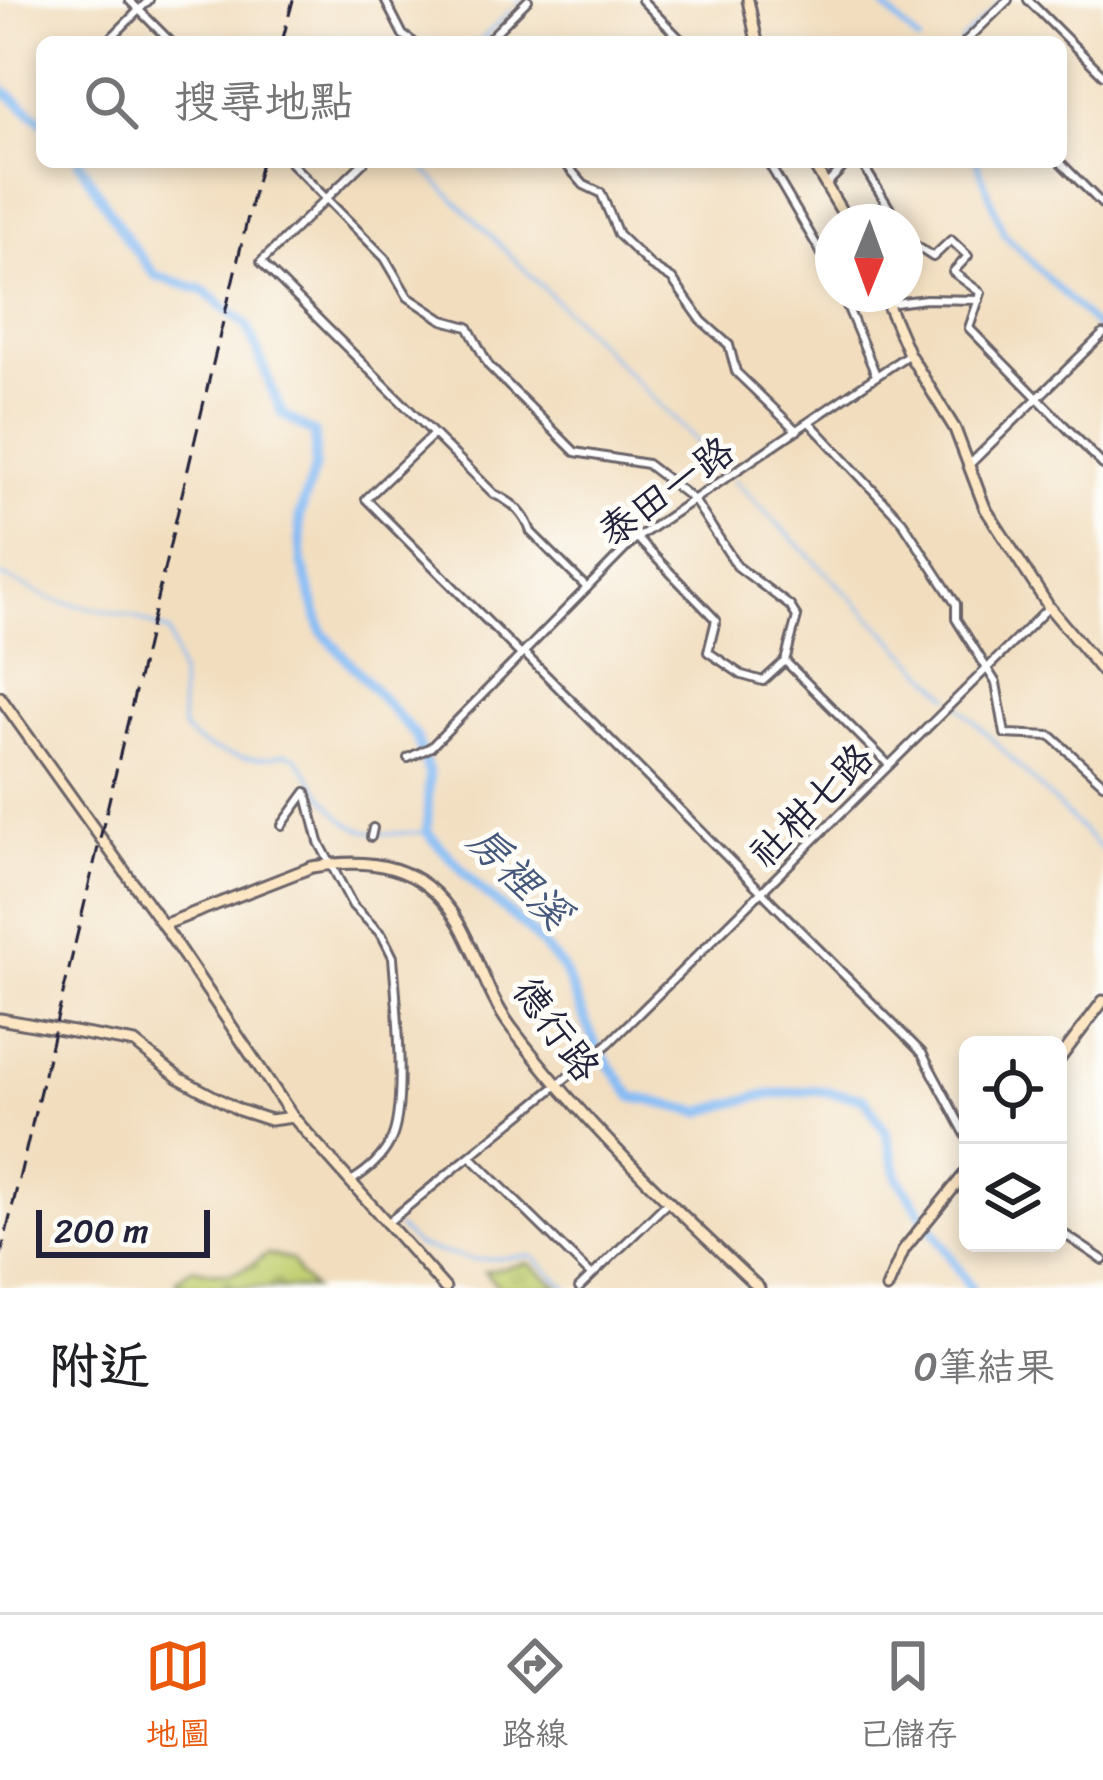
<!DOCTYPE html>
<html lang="zh-TW">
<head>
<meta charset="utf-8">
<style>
  body { margin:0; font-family:Sriracha,"LXGW WenKai TC",sans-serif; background:#f6f6f6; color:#202124 }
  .controls { position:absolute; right:36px; bottom:36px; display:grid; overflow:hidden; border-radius:18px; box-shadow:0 6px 18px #0003 }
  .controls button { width:108px; height:108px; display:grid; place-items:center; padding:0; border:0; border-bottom:3px solid #e0e0e0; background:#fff; color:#202124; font:60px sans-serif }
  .compass { position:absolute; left:815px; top:204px; width:108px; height:108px; border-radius:50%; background:#fff; box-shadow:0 6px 18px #0003; rotate:181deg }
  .scale { position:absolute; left:36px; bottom:30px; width:174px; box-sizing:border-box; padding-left:12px; border:6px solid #22223b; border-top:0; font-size:33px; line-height:42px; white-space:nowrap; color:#22223b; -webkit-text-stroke:9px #fdfcf7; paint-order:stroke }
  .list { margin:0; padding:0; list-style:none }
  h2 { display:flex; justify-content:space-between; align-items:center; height:156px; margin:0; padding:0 48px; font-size:51px }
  h2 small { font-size:39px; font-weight:400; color:#757577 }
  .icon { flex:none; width:66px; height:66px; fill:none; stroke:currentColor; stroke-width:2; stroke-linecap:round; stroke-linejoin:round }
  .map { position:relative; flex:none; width:1103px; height:1288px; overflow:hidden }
  .search { position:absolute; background:#fff; box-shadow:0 6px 18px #0003; left:36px; right:36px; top:36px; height:132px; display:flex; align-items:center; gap:30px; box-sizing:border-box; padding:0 42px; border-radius:18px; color:#757577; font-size:45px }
  .sheet { height:324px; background:#fff }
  nav { display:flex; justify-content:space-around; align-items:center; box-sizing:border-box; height:168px; border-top:3px solid #e0e0e0; background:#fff; font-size:33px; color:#757577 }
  nav a { display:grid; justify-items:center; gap:6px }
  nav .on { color:#ea580c }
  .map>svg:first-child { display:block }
  .grass { fill:url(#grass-tufts); stroke:#727956; stroke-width:3 }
  .cemetery { fill:url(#cemetery-stones); stroke:#727956; stroke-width:3 }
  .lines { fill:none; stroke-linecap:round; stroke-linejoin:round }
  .stream { stroke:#85bbf4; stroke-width:3 }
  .canal { stroke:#85bbf4; stroke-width:6 }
  .river { stroke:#85bbf4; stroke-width:10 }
  .street-casing { stroke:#6b6469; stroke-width:12 }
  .secondary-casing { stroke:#6b6469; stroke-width:15 }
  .street { stroke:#fff; stroke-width:6 }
  .secondary { stroke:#fce6c4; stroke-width:9 }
  .rail { stroke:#22223b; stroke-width:3; stroke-dasharray:18 9; stroke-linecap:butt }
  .labels { text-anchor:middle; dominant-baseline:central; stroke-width:10; stroke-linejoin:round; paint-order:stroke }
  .street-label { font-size:39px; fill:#22223b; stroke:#fdfcf7 }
  .water-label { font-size:42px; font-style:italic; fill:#45587c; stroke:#fdfcf7 }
</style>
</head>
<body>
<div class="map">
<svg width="1103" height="1288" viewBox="0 0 1103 1288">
  <defs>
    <pattern id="grass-tufts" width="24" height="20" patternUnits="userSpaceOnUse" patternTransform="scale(3)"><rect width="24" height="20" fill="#c2d072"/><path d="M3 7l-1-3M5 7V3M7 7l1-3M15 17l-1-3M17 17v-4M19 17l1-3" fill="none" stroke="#a6b264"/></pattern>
    <pattern id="cemetery-stones" width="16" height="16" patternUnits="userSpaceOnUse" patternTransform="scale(3)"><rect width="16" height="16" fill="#c2d072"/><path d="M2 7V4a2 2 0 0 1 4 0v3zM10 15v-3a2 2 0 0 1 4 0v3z" fill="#a6b264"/></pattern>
  </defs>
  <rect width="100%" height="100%" fill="#fdfcf7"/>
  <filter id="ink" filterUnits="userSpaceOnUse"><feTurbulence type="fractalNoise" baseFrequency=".00833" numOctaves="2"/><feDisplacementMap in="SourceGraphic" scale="24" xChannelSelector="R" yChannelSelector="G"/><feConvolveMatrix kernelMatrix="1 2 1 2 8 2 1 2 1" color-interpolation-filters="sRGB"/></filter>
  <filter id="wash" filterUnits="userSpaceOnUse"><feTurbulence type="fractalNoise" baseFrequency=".004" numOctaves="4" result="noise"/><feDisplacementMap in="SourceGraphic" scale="48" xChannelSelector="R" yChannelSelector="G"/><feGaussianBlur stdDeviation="2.7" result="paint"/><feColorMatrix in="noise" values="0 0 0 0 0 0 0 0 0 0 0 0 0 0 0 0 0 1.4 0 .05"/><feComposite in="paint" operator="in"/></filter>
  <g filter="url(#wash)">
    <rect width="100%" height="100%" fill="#f2debf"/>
    <!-- grass -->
    <path class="grass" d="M 528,1263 L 560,1288 L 500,1288 L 484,1272 Z"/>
    <!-- cemetery -->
    <path class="cemetery" d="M 267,1254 L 292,1260 L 299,1275 L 313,1288 L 178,1288 L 176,1280 L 192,1268 C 228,1277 237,1276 267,1254 Z"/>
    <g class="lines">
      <!-- stream -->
      <g class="stream">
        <path d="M 517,4 L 522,0"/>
        <path d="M 479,42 L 511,10"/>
        <path d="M 960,42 L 1002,0"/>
        <path d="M 417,162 L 727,472"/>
        <path d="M 733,479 L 950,697"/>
        <path d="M 0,575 L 53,600 L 134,617 L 169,632 L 180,673 L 182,726 C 195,752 259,766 284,753 L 296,757 C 314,779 333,819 360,829 C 381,837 406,832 427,832"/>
        <path d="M 958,705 L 1103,851"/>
        <path d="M 398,1228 L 418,1246 L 472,1260 L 532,1256 L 567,1288"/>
      </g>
      <!-- canal -->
      <g class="canal">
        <path d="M 877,0 L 919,42"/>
        <path d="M 977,162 L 1004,234 L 1103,334"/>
      </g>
      <!-- river -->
      <g class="river">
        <path d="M 0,87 L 42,121"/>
        <path d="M 79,162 L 129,242 L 156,276 L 203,290 L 247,326 L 282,414 L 315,434 L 315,467 L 299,517 L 302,563 L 322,632 L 416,736 L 429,774 L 427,832 L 480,889 L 528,929 L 563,969 L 597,1048 L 633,1097 L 701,1112 L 759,1096 L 816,1090 L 864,1098 L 886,1132 L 898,1178 L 971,1288"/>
      </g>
    </g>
  </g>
  <g filter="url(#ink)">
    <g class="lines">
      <!-- street casing -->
      <g class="street-casing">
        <g id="street">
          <path d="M 129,0 L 171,42"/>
          <path d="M 385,0 L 403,35 L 413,42"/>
          <path d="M 642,0 L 683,42"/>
          <path d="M 1028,0 L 1103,75"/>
          <path d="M 107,42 L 149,0"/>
          <path d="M 486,42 L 528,0"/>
          <path d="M 965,42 L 1008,0"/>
          <path d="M 290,162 L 385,258 L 408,297 L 443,320 L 468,327 L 489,366 L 575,452 L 647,464 L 694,500 L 737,566 L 790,606 L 797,617 L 785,661 L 889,765"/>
          <path d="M 364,162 L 261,262 L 494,494 C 511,501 525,514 531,532 L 587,588"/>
          <path d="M 564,162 L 584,185 L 601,193 L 618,234 L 651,266 L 672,279 L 702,321 L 729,345 L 736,372 L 797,431"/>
          <path d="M 768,162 L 833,273"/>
          <path d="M 861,162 L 898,222"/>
          <path d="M 1060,162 L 1103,205"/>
          <path d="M 826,185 L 848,162"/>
          <path d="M 905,234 L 910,242 L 933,257 L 951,240 L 968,256 L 953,272 L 981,293 L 969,328 L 1103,465"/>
          <path d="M 842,294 L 876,375"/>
          <path d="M 887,304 L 926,299 L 979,300"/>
          <path d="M 810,423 L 902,521 L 956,604 L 956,619 L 996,683 L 1005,734 L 1051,736 L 1103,783"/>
          <path d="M 433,435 L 366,499 L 521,655"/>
          <path d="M 971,463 L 1103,334"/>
          <path d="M 637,538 L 716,620 L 708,652 L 742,675 L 763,681 L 785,661"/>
          <path d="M 524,653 L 922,1053 L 968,1139"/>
          <path d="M 408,758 L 431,747 L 634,540 L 909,354"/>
          <path d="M 282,825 L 306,792 L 319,842 L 353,906 L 382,935 L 393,957 C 396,998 408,1110 390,1142 C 382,1158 366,1172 351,1181"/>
          <path d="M 371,837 L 373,828"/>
          <path d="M 471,1157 L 591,1275"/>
          <path d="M 386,1224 L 609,1043 L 1049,607"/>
          <path d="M 1058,1230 L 1103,1260"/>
          <path d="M 579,1288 L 668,1202"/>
        </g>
      </g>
      <!-- secondary casing -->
      <g class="secondary-casing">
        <g id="secondary">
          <path d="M 748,0 L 757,42"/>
          <path d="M 812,162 L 848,222"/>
          <path d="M 883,294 L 909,354 L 955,429 L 985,508 L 1049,607 L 1103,672"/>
          <path d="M 0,697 L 163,925 L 293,1117 L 445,1288"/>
          <path d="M 163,925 L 312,867 C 351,860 394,860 427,886 C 473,922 477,982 511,1027 C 583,1123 671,1205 759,1288"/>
          <path d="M 0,1019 L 135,1043 L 179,1078 L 239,1110 L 270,1120 L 293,1117"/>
          <path d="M 1058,1061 L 1103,1001"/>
          <path d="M 887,1288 L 904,1249 L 968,1170"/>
        </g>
      </g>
      <!-- street -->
      <use href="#street" class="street"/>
      <!-- secondary -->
      <use href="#secondary" class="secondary"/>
      <!-- rail -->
      <g class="rail">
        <path d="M 282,42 L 293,0"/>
        <path d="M 0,1259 L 261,162"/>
      </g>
    </g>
  </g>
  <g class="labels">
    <!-- street labels -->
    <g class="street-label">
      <text transform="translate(666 491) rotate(-36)">泰田一路</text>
      <text transform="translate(811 805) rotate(-45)">社柑七路</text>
      <text transform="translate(557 1029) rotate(54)">德行路</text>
    </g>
    <!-- water labels -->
    <g class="water-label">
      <text transform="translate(519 877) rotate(45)">房裡溪</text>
    </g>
  </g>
</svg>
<div class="controls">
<button><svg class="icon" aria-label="locate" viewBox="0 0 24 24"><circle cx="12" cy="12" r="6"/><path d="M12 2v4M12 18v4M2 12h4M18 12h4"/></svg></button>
<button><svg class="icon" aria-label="layers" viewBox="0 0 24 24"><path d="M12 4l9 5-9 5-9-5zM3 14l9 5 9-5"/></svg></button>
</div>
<svg class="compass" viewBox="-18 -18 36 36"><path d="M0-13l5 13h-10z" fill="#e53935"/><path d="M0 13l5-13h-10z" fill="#757577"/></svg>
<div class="scale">200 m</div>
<div class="search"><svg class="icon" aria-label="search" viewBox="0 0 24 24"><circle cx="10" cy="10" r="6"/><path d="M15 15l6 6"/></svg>搜尋地點</div>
</div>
<section class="sheet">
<h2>附近<small>0筆結果</small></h2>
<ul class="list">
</ul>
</section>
<nav>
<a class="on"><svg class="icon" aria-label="map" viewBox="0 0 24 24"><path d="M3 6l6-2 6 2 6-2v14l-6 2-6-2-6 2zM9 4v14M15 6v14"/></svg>地圖</a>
<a><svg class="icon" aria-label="directions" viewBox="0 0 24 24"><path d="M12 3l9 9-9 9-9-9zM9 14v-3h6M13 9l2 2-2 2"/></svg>路線</a>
<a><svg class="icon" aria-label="saved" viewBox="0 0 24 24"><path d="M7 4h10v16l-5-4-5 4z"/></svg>已儲存</a>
</nav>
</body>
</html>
